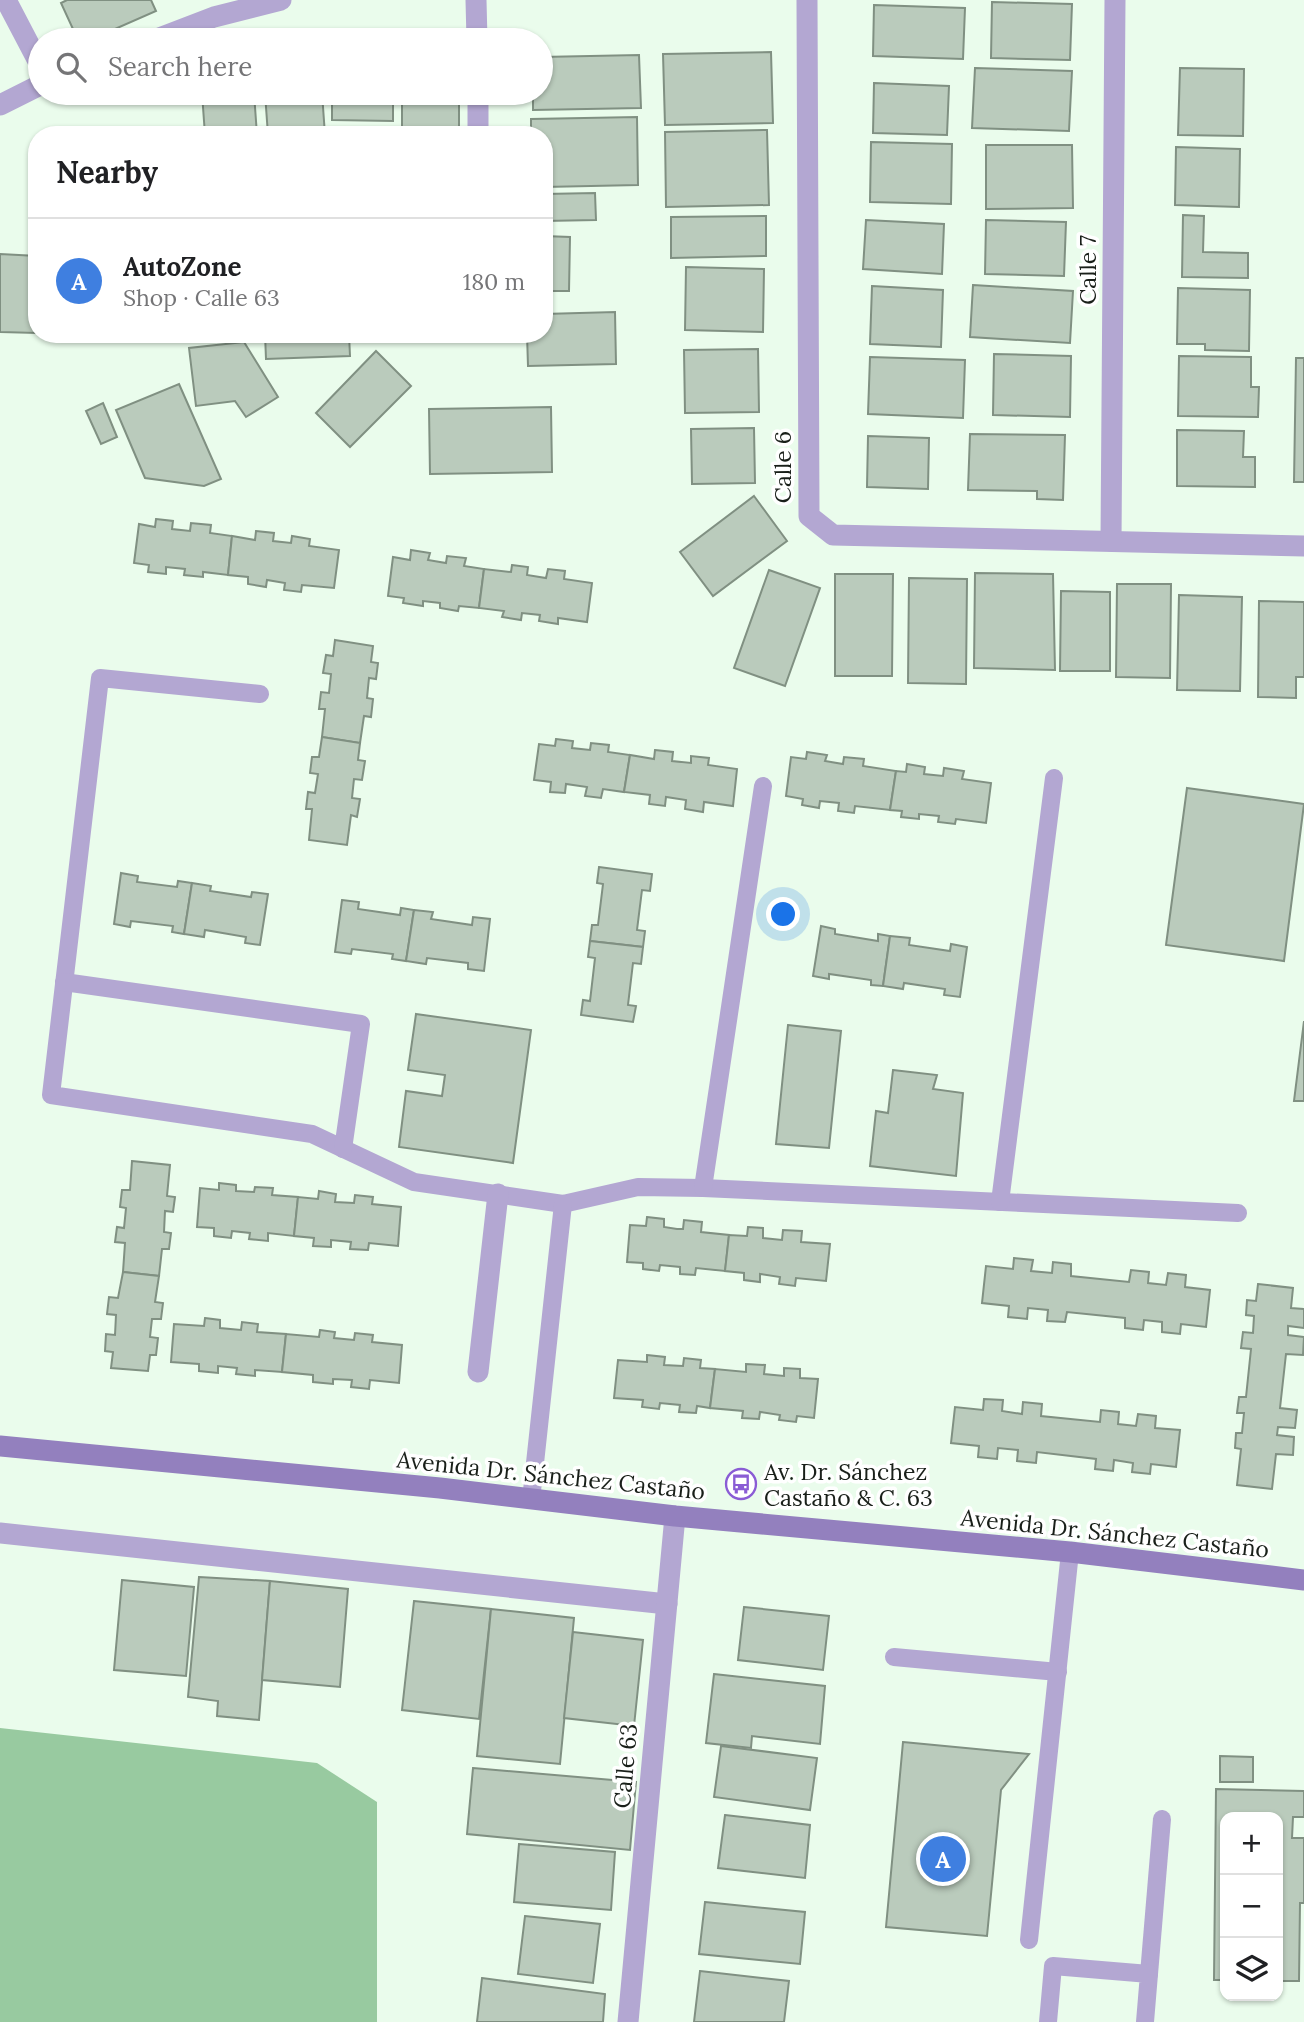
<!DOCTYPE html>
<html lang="en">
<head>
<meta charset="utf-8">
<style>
  body { margin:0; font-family:Lora,serif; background:#f6f6f6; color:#202124 }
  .controls { position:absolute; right:21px; bottom:21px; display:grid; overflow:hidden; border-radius:14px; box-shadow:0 2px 5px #0004 }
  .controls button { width:63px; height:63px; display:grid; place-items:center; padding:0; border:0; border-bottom:2px solid #e0e0e0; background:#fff; color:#202124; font:35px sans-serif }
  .you { position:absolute; left:784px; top:915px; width:24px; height:24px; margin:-18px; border:5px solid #fff; border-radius:50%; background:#1a73e8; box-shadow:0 0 0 10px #1a73e833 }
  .badge { display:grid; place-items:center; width:46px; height:46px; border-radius:50%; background:#d93025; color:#fff; font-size:23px; font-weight:700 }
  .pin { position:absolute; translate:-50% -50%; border:4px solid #fff; box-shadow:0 2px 7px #0006 }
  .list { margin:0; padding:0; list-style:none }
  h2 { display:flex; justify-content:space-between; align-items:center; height:91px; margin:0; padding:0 28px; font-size:30px }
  h2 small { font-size:23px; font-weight:400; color:#757577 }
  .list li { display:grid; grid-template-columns:46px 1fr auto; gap:21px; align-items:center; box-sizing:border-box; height:126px; padding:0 28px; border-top:2px solid #e0e0e0 }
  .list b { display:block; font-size:26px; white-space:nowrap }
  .list p { margin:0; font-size:23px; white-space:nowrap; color:#757577 }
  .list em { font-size:23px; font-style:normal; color:#757577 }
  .icon { flex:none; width:38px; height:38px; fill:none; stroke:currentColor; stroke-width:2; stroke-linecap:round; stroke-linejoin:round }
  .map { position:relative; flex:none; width:1304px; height:2022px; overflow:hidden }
  .search { position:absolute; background:#fff; box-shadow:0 2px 5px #0004; left:28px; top:28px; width:525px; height:77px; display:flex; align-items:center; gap:18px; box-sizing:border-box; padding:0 24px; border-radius:38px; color:#757577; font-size:26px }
  .panel { position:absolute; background:#fff; box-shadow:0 2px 5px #0004; left:28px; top:126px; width:525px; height:217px; border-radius:28px }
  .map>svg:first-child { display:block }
  .water { fill:#98caa0 }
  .building { fill:#bacbbc; stroke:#809082; stroke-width:2 }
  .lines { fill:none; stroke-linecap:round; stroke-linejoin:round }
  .lane { stroke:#b3a7d2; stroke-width:18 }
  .street { stroke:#b3a7d2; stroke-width:21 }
  .secondary { stroke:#9380be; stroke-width:21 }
  .labels { text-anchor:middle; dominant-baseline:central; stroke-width:7; stroke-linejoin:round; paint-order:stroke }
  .street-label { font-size:23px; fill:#191f19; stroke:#fff }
  .poi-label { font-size:23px; fill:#191f19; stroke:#fff; text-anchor:start }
</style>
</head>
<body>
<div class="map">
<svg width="1304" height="2022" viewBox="0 0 1304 2022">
  <rect width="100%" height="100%" fill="#eafcec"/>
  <!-- water -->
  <path class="water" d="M 0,1728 L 317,1763 L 377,1802 L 377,2022 L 0,2022 Z"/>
  <!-- building -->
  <g class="building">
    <path d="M 67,0 L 151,0 L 156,11 L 90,40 L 78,40 L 61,3 Z"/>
    <path d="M 992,2 L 1072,4 L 1070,60 L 991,58 Z"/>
    <path d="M 874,5 L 965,8 L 963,59 L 873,56 Z"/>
    <path d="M 771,52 L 773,123 L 665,125 L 663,54 Z"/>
    <path d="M 639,55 L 641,108 L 533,110 L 533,93 L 541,93 L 541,57 Z"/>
    <path d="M 975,68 L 1072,71 L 1069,131 L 972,128 Z"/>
    <path d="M 1180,68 L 1244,69 L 1243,136 L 1178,135 Z"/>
    <path d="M 874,83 L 949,86 L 947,135 L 873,133 Z"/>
    <path d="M 202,93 L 254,93 L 257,135 L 205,135 Z"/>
    <path d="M 265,93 L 322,93 L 325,135 L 268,135 Z"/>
    <path d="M 332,93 L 393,93 L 393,121 L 332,120 Z"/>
    <rect x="402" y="103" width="57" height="32"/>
    <path d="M 637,117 L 638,185 L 544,187 L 544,135 L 531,135 L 531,119 Z"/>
    <path d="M 767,130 L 769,205 L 666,207 L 665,132 Z"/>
    <path d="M 871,142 L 952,144 L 951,204 L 870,202 Z"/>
    <path d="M 986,145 L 1072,145 L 1073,208 L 986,209 Z"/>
    <path d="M 1176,147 L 1240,149 L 1239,207 L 1175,205 Z"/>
    <path d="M 595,193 L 596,220 L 544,221 L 544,194 Z"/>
    <path d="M 1183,215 L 1204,216 L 1203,252 L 1248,253 L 1248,278 L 1182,277 Z"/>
    <path d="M 766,216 L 766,256 L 671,258 L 671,217 Z"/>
    <path d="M 866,220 L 944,224 L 942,274 L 863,269 Z"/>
    <path d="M 986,220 L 1066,222 L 1064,276 L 985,274 Z"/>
    <path d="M 544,236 L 570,237 L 569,291 L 544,291 Z"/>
    <path d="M 0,254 L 37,256 L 37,333 L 0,332 Z"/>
    <path d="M 686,267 L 764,269 L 763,332 L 685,330 Z"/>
    <path d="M 973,285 L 1073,291 L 1070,343 L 970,337 Z"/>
    <path d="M 872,286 L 943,290 L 941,347 L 870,344 Z"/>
    <path d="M 1178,288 L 1250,290 L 1249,351 L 1205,350 L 1205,344 L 1177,344 Z"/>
    <path d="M 615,312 L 616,364 L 528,366 L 527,334 L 544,334 L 544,314 Z"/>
    <path d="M 265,334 L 349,334 L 350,356 L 266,359 Z"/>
    <path d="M 244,342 L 278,397 L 246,417 L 235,401 L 196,406 L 189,348 Z"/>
    <path d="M 758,349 L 759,412 L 685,413 L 684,350 Z"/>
    <path d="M 376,351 L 411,386 L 350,447 L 316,413 Z"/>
    <path d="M 994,354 L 1071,356 L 1070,417 L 993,415 Z"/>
    <path d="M 1179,356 L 1251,357 L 1251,387 L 1259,387 L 1258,417 L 1178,416 Z"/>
    <path d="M 870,357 L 965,360 L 963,418 L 868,414 Z"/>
    <path d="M 1296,358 L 1304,358 L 1304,482 L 1294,482 Z"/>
    <path d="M 179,384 L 221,479 L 204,486 L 145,478 L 116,410 Z"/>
    <path d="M 103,403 L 117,437 L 101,444 L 86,411 Z"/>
    <path d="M 551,407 L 552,472 L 430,474 L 429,409 Z"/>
    <path d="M 754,428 L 755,483 L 692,484 L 691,429 Z"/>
    <path d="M 1177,430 L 1244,431 L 1243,457 L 1255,457 L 1255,487 L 1177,486 Z"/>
    <path d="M 970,434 L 1065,435 L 1063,500 L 1037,499 L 1037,491 L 968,490 Z"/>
    <path d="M 868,436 L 929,438 L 928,489 L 867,487 Z"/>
    <path d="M 754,496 L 787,541 L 713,596 L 680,552 Z"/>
    <path d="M 156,519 L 173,521 L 172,529 L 190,531 L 191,523 L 211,525 L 210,533 L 232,536 L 228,575 L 203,572 L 203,577 L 184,575 L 185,569 L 166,567 L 166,574 L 148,572 L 149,565 L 134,563 L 139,524 L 155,527 Z"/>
    <path d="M 256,531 L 274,533 L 273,541 L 291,543 L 292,536 L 310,539 L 309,546 L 339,550 L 334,588 L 302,585 L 301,592 L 284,590 L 285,583 L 267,580 L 266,587 L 248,584 L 248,577 L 228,575 L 232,536 L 255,540 Z"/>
    <path d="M 411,550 L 430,553 L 428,560 L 446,563 L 447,556 L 466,558 L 464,566 L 484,569 L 479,608 L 459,606 L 458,611 L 440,608 L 440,603 L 423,601 L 423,606 L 403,603 L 404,598 L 388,596 L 393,557 L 410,560 Z"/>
    <path d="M 512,565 L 528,567 L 527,575 L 546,578 L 548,569 L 565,571 L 564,579 L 592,583 L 587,622 L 558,618 L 558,624 L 539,621 L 540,615 L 522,613 L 521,620 L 502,617 L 504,611 L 479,608 L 484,569 L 511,572 Z"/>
    <path d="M 769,570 L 820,588 L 785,686 L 734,668 Z"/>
    <path d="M 975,573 L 1053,574 L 1055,670 L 974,668 Z"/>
    <path d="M 835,574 L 893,574 L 892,676 L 835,676 Z"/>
    <path d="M 909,578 L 967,579 L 966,684 L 908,683 Z"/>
    <path d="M 1117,584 L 1171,584 L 1170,678 L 1116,677 Z"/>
    <path d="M 1061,591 L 1110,592 L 1110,671 L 1060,671 Z"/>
    <path d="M 1179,595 L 1242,597 L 1240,691 L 1177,690 Z"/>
    <path d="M 1259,601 L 1304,602 L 1304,677 L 1296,677 L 1296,698 L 1258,697 Z"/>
    <path d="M 335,640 L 373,646 L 371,662 L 378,663 L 376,679 L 369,678 L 367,698 L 373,699 L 371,717 L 364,716 L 360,743 L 322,737 L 325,709 L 319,709 L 321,692 L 329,693 L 331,674 L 323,673 L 326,655 L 333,656 Z"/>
    <path d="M 322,737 L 360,743 L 358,760 L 365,761 L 362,780 L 354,779 L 352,798 L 360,799 L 357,817 L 351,815 L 347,845 L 309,840 L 312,809 L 306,809 L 308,792 L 315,793 L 318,774 L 310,773 L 312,757 L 319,757 Z"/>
    <path d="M 556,739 L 573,741 L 572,748 L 590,750 L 591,743 L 609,745 L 608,752 L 630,755 L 624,792 L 603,789 L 601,798 L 585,796 L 587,787 L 566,784 L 565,793 L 550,792 L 551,782 L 534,780 L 539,744 L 555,746 Z"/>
    <path d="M 655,750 L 673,752 L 672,761 L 691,763 L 691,756 L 709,758 L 708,765 L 737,769 L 733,806 L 704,802 L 703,812 L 685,809 L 686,800 L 666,797 L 665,806 L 649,804 L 650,795 L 624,792 L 630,755 L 654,759 Z"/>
    <path d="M 807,752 L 827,755 L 825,761 L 843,764 L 844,757 L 864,759 L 863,766 L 896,771 L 890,810 L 855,806 L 854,813 L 838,811 L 839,803 L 820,801 L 819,808 L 802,805 L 803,799 L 786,796 L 791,757 L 806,759 Z"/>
    <path d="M 907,764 L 925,767 L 924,774 L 943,776 L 944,768 L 964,771 L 962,779 L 991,783 L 986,823 L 956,819 L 955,824 L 938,822 L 939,816 L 919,814 L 919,819 L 901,817 L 902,811 L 890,810 L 896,771 L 906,772 Z"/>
    <path d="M 1187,788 L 1304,804 L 1284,961 L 1166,945 Z"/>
    <path d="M 599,867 L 652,874 L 650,891 L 642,890 L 637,930 L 645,931 L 643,947 L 590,941 L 592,925 L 598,925 L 603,884 L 597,883 Z"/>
    <path d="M 121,873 L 138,876 L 137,882 L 177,887 L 178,881 L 192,883 L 184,934 L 172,932 L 173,926 L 131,921 L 130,927 L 114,924 Z"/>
    <path d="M 192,883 L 211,886 L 210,891 L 251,897 L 252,892 L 268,894 L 260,945 L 245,943 L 246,937 L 205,930 L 204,937 L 184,934 Z"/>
    <path d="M 342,900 L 359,902 L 358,909 L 400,915 L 401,908 L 414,910 L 406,961 L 392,959 L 393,954 L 352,949 L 351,954 L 335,952 Z"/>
    <path d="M 414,910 L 433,912 L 431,919 L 472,925 L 473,917 L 490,919 L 484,971 L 468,969 L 468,963 L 427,958 L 426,964 L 406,961 Z"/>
    <path d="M 821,926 L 835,929 L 835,934 L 878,941 L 878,934 L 890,936 L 883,986 L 871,985 L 871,980 L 829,974 L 829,979 L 813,976 Z"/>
    <path d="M 890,936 L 910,938 L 909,945 L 950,951 L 951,944 L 967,947 L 960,997 L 944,995 L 945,989 L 904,983 L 903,989 L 883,986 Z"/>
    <path d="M 590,941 L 643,947 L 641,964 L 633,963 L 628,1005 L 636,1006 L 633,1022 L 581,1015 L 583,1000 L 590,1001 L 595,958 L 588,957 Z"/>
    <path d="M 416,1014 L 531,1030 L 513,1163 L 399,1147 L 406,1091 L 442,1096 L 445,1075 L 408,1070 Z"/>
    <path d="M 1304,1021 L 1304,1101 L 1294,1101 Z"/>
    <path d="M 788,1025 L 841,1031 L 829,1148 L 776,1144 Z"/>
    <path d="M 893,1070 L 937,1075 L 933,1089 L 963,1093 L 956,1176 L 870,1166 L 876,1111 L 888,1113 Z"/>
    <path d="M 132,1161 L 170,1165 L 167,1196 L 175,1197 L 173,1212 L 165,1211 L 164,1232 L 171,1233 L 169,1249 L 162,1249 L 159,1276 L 123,1272 L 125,1243 L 115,1242 L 117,1227 L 124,1228 L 126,1208 L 120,1207 L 122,1190 L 130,1190 Z"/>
    <path d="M 219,1183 L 236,1185 L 236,1191 L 254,1192 L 255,1187 L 273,1188 L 272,1195 L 298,1197 L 294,1236 L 268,1233 L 268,1241 L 249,1239 L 250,1233 L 232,1231 L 231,1238 L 214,1236 L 214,1228 L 197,1227 L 200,1188 L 219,1190 Z"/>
    <path d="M 319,1191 L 336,1194 L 335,1202 L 354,1203 L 355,1195 L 373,1197 L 372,1204 L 401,1207 L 398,1246 L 369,1243 L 368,1250 L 350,1249 L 351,1242 L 331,1240 L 331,1247 L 313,1246 L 314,1238 L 294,1236 L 298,1197 L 318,1199 Z"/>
    <path d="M 647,1217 L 664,1219 L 664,1227 L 677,1229 L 683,1229 L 684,1220 L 702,1222 L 701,1232 L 729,1235 L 725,1271 L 696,1268 L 695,1275 L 680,1274 L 680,1267 L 660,1265 L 659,1271 L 643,1269 L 643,1263 L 627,1262 L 630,1225 L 646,1226 Z"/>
    <path d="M 748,1227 L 763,1228 L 763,1238 L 782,1240 L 783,1230 L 802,1231 L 801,1242 L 830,1244 L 826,1281 L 796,1278 L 795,1286 L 779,1284 L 780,1277 L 760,1274 L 760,1282 L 744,1280 L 744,1273 L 725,1271 L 729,1235 L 747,1236 Z"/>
    <path d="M 1014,1258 L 1033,1260 L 1031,1271 L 1052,1273 L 1053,1262 L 1071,1264 L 1071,1276 L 1129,1282 L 1131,1270 L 1149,1272 L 1148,1283 L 1166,1285 L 1168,1273 L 1186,1275 L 1185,1287 L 1210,1290 L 1206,1327 L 1181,1324 L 1180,1334 L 1162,1332 L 1162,1322 L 1144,1320 L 1143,1330 L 1125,1328 L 1125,1318 L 1067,1312 L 1065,1322 L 1047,1321 L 1048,1310 L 1028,1308 L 1027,1319 L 1008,1317 L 1009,1306 L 982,1303 L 986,1266 L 1013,1269 Z"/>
    <path d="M 123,1272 L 159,1276 L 155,1302 L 163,1303 L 161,1319 L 152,1319 L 150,1337 L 158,1338 L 156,1355 L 150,1355 L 148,1371 L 111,1368 L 113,1352 L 105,1351 L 106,1334 L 115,1335 L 116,1315 L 107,1314 L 109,1297 L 118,1298 Z"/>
    <path d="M 1258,1284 L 1293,1288 L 1291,1308 L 1304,1309 L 1304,1328 L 1288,1326 L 1288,1335 L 1304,1337 L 1303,1355 L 1286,1354 L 1280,1408 L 1297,1410 L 1295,1428 L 1278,1427 L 1277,1435 L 1294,1437 L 1293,1455 L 1276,1454 L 1272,1489 L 1237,1485 L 1241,1449 L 1235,1448 L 1236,1433 L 1242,1433 L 1244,1413 L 1237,1413 L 1239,1397 L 1246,1397 L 1251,1349 L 1241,1348 L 1243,1332 L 1253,1333 L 1254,1316 L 1246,1315 L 1247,1300 L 1256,1301 Z"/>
    <path d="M 205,1318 L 220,1320 L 220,1328 L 241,1330 L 242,1322 L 258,1324 L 257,1332 L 286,1334 L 282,1372 L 255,1370 L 255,1376 L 236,1374 L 237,1368 L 218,1366 L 218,1373 L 199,1371 L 199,1364 L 171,1362 L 174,1324 L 204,1326 Z"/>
    <path d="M 320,1330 L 335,1332 L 334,1338 L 354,1340 L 355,1333 L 373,1335 L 372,1342 L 402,1345 L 399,1383 L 370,1380 L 369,1389 L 351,1387 L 352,1380 L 333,1379 L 333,1384 L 313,1382 L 313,1375 L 282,1372 L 286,1334 L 319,1337 Z"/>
    <path d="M 647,1355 L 665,1357 L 664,1365 L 683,1366 L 684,1358 L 701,1360 L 700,1368 L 715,1369 L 710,1408 L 697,1406 L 696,1413 L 679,1412 L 680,1405 L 660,1403 L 659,1409 L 642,1407 L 643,1400 L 614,1398 L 618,1360 L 647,1362 Z"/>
    <path d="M 746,1364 L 765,1365 L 764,1374 L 784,1376 L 784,1368 L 800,1369 L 800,1378 L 818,1379 L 814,1418 L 797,1416 L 796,1422 L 779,1420 L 780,1415 L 760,1412 L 759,1419 L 742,1418 L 743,1411 L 710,1408 L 715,1369 L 746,1372 Z"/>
    <path d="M 984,1399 L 1003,1400 L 1002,1411 L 1022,1414 L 1023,1402 L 1042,1404 L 1041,1416 L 1100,1422 L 1101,1410 L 1119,1412 L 1118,1424 L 1136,1426 L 1138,1414 L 1156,1416 L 1155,1428 L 1180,1430 L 1176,1467 L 1151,1464 L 1150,1474 L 1132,1472 L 1133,1463 L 1114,1460 L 1113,1471 L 1095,1469 L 1096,1459 L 1037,1452 L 1036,1463 L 1017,1461 L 1018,1450 L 998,1448 L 997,1459 L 978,1457 L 979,1446 L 951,1443 L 955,1407 L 983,1410 Z"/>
    <path d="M 199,1577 L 270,1581 L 259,1720 L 217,1716 L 218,1701 L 188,1697 Z"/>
    <path d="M 122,1580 L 194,1587 L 186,1676 L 114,1670 Z"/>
    <path d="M 270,1581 L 348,1589 L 340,1687 L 262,1680 Z"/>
    <path d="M 414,1601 L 491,1609 L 479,1719 L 402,1710 Z"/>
    <path d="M 744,1607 L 829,1616 L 823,1670 L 738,1660 Z"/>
    <path d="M 491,1609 L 574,1618 L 560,1764 L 477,1756 Z"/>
    <path d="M 573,1632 L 643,1640 L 634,1726 L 564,1718 Z"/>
    <path d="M 714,1674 L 825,1686 L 820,1744 L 752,1736 L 751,1748 L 706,1743 Z"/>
    <path d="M 903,1742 L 1029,1754 L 1001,1790 L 987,1936 L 886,1927 Z"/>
    <path d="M 721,1746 L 817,1758 L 810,1810 L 714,1797 Z"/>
    <path d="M 1220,1756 L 1253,1757 L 1253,1782 L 1220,1782 Z"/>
    <path d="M 473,1768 L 636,1782 L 630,1850 L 467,1834 Z"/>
    <path d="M 1216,1789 L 1304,1791 L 1304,1817 L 1293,1817 L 1292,1838 L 1304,1838 L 1304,1903 L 1300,1903 L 1299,1981 L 1278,1981 L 1278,1817 L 1225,1817 L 1225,1980 L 1214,1980 Z"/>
    <path d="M 725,1815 L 810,1825 L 805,1878 L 718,1868 Z"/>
    <path d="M 519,1844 L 615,1852 L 611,1910 L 514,1902 Z"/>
    <path d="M 705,1902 L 805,1912 L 800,1964 L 699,1954 Z"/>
    <path d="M 525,1916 L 600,1924 L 593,1983 L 518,1974 Z"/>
    <path d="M 700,1971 L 789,1981 L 784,2022 L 694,2022 Z"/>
    <path d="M 482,1978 L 605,1994 L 603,2022 L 477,2022 Z"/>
  </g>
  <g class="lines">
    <!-- lane -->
    <g class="lane">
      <path d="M 260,694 L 100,678 L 51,1095 L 312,1134 L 414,1182 L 563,1204 L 638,1187 L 703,1188 L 1238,1213"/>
      <path d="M 64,982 L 361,1024 L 343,1149"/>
      <path d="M 703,1188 L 763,786"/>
      <path d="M 1000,1202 L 1054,778"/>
      <path d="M 531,1500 L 563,1204"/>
      <path d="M 894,1657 L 1058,1672"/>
      <path d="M 1029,1940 L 1070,1552"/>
      <path d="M 1149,1974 L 1162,1819"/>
      <path d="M 1048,2022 L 1053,1966 L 1149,1974 L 1145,2022"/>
    </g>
    <!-- street -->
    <g class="street">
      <path d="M 6,0 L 40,65"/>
      <path d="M 476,0 L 477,40"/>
      <path d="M 807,0 L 809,516 L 833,535 L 1304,546"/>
      <path d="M 154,40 L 214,17 L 281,0"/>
      <path d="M 478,93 L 478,135"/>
      <path d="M 0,105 L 40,85"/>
      <path d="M 1111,541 L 1115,0"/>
      <path d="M 478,1372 L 498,1194"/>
      <path d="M 0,1533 L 667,1604"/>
      <path d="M 628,2022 L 675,1516"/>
    </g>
    <!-- secondary -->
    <path class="secondary" d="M 0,1446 L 440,1488 L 675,1516 L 1070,1552 L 1304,1580"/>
  </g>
  <!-- icons -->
  <defs>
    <g id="bus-ring" transform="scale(1.575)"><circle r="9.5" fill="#fff" stroke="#8a5cd5" stroke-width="1.5"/><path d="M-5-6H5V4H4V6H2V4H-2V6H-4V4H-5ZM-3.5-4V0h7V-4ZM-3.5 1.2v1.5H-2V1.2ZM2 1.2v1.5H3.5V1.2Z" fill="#8a5cd5"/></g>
  </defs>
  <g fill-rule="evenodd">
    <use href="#bus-ring" x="741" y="1484"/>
  </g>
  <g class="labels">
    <!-- street labels -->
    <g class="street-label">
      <text transform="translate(1087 270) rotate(-90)">Calle 7</text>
      <text transform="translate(782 467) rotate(-90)">Calle 6</text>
      <text transform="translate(551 1475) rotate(6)">Avenida Dr. Sánchez Castaño</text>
      <text transform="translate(1115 1533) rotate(6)">Avenida Dr. Sánchez Castaño</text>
      <text transform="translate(625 1766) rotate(-85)">Calle 63</text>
    </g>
    <!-- poi labels -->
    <g class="poi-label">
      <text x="764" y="1471">Av. Dr. Sánchez<tspan x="764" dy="26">Castaño &amp; C. 63</tspan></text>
    </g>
  </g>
</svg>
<div class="controls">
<button>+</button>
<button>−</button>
<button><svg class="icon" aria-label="layers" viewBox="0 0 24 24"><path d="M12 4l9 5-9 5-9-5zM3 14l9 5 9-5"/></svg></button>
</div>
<div class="you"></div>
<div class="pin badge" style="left:943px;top:1859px;background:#3f7fe0">A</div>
<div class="search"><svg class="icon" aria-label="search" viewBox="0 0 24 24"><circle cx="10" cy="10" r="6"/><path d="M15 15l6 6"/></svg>Search here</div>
<section class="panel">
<h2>Nearby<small></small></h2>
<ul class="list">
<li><span class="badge" style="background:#3f7fe0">A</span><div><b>AutoZone</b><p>Shop · Calle 63</p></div><em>180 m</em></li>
</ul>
</section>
</div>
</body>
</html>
